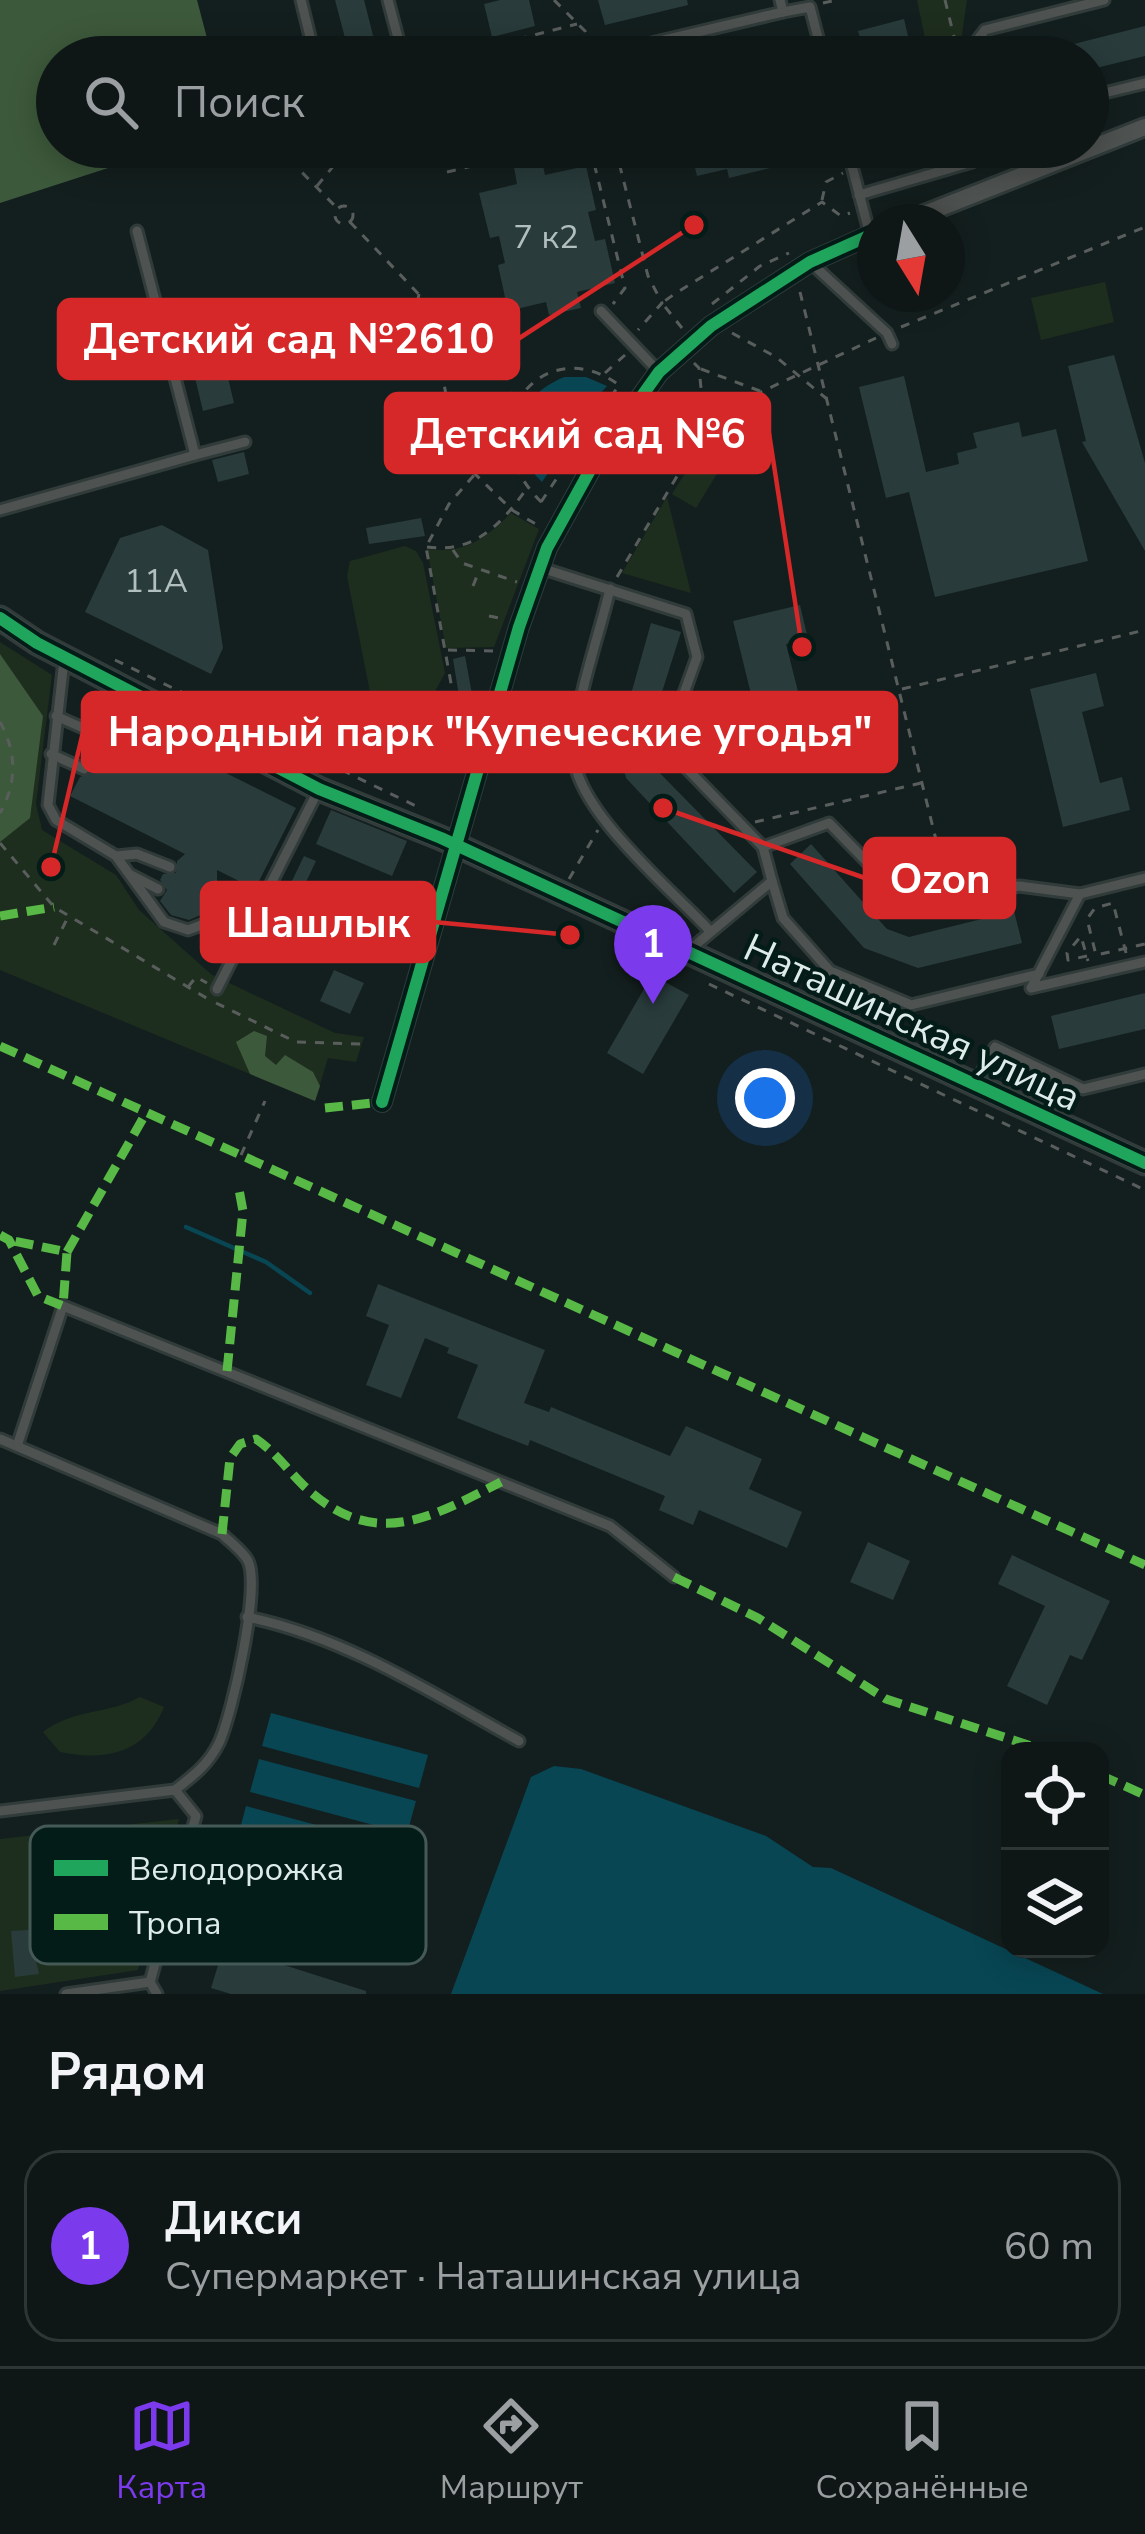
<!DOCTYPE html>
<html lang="ru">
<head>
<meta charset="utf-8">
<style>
  body { margin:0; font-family:"Nunito Sans",sans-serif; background:#1c2423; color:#f1f3f6 }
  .controls { position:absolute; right:36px; bottom:36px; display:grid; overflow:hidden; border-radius:24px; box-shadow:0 6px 30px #0003 }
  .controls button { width:108px; height:108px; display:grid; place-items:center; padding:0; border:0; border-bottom:3px solid #2e3635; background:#0e1716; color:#f1f3f6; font:60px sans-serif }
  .compass { position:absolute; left:857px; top:204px; width:108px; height:108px; border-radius:50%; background:#0e1716; box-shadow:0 6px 30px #0003; rotate:169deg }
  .you { position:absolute; left:765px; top:1098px; width:42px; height:42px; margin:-30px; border:9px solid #fff; border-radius:50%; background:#1a73e8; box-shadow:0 0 0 18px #1a73e833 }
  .badge { display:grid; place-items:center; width:78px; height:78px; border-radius:50%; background:#7c3aed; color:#fff; font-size:39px; font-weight:700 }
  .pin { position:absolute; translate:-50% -99px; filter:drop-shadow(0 3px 6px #0008) }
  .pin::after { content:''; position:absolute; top:63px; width:42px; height:36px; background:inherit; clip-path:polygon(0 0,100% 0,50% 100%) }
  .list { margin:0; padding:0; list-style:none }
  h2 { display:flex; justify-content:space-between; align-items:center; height:156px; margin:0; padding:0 48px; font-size:51px }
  h2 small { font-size:39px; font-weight:400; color:#9b9fa1 }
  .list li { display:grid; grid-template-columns:78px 1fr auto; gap:36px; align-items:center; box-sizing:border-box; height:192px; margin:0 24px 24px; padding:0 24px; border:3px solid #2e3635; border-radius:36px }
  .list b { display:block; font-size:45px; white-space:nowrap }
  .list p { margin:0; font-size:39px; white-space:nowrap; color:#9b9fa1 }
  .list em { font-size:39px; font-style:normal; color:#9b9fa1 }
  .icon { flex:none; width:66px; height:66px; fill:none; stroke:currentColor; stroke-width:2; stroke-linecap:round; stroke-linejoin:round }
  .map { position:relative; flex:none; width:1145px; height:1994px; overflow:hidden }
  .search { position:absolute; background:#0e1716; box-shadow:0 6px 30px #0003; left:36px; right:36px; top:36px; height:132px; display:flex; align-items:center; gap:30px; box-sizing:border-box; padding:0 42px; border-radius:66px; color:#9b9fa1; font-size:45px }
  .sheet { height:372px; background:#0e1716 }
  nav { display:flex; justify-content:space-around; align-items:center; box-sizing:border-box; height:168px; border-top:3px solid #2e3635; background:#0e1716; font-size:33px; color:#9b9fa1 }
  nav a { display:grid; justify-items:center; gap:6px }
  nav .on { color:#7c3aed }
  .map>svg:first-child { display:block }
  .green { fill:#1e2e1e }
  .forest { fill:#3d593b }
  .water { fill:#084654 }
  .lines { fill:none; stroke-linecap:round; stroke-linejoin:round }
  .stream { stroke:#084654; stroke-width:4.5 }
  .building { fill:#293b3b }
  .service-casing { stroke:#303b3a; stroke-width:15 }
  .minor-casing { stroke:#303b3a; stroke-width:22 }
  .tertiary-casing { stroke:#303b3a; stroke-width:27 }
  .path { stroke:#595e5d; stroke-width:3; stroke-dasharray:9 9; stroke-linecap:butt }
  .service { stroke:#4e5250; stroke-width:9 }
  .minor { stroke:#4e5250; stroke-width:16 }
  .tertiary { stroke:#4e5250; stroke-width:21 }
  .quiet { stroke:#58b947; stroke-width:9; stroke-dasharray:18 9; stroke-linecap:butt }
  .cycleway-casing { stroke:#041c18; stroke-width:20 }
  .cycleway { stroke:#20a55d; stroke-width:12 }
  .labels { text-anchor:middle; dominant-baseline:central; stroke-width:9; stroke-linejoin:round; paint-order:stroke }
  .number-label { font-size:33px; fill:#b1c0be }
  .street-label { font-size:39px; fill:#deece9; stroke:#041c18 }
  .key { fill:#041c18; stroke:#455a57; stroke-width:3 }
  .key-label { font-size:33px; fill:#deece9 }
  .leader { fill:none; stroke:#d62828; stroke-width:4.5 }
  .callout-dot { fill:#d62828; stroke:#041c18; stroke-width:4.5 }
  .callout { fill:#d62828; stroke:#d62828; stroke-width:4.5 }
  .callout-label { font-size:42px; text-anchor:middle; font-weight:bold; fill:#fff }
</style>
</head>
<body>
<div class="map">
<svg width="1145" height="1994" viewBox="0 0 1145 1994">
  <rect width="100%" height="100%" fill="#131f1e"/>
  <!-- green -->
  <g class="green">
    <path d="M 917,0 L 967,0 L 961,41 L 927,48 Z"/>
    <path d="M 1105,282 L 1114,322 L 1041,340 L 1031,298 Z"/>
    <path d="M 703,445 L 726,459 L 696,508 L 672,494 Z"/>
    <path d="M 667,497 L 691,593 L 622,573 Z"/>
    <path d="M 511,513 L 539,529 L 494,647 L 446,648 L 427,549 C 465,554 485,539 511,513 Z"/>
    <path d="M 405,546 L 416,551 L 423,563 L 445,673 L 433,695 L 386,704 L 370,692 L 347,576 L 350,561 Z"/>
    <path d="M 0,642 L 52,675 L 36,804 L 42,830 L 116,875 L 139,910 L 212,975 L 335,1033 L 364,1037 L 356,1062 L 328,1058 L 315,1101 L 0,970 Z"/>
    <path d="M 140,1697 L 164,1707 C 145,1754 106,1761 60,1752 L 43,1732 C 75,1708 107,1715 140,1697 Z"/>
    <path d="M 179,1819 L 138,1970 L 0,1991 L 0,1839 Z"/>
  </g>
  <!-- forest -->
  <g class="forest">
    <path d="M 0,0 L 197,0 L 212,57 L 57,57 L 57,147 L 173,147 L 0,203 Z"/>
    <path d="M 0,654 L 43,716 L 30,818 L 0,842 Z"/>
    <path d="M 254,1031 L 267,1036 L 265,1056 L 276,1065 L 285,1055 L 313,1072 L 320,1086 L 315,1101 L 250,1074 L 236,1042 Z"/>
  </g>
  <!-- water -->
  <g class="water">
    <path d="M 564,377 L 586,377 L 607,386 L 561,438 L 558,458 L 542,482 C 502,442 513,399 564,377 Z"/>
    <path d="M 271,1713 L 428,1755 L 419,1788 L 262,1746 Z"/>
    <path d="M 259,1759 L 416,1801 L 407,1834 L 250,1792 Z"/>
    <path d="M 554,1766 L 581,1769 L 766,1836 L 813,1867 L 831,1868 L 1103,1994 L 451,1994 L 531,1777 Z"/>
    <path d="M 246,1806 L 402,1848 L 394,1881 L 237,1840 Z"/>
  </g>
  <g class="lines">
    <!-- stream -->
    <path class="stream" d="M 186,1227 L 266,1262 L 310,1293"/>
  </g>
  <!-- building -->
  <g class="building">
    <path d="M 335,0 L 364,0 L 378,55 L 350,57 Z"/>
    <path d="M 500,0 L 529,0 L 535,26 L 492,37 L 484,4 Z"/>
    <path d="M 598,0 L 687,0 L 688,5 L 605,25 Z"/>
    <path d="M 904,19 L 912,53 L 865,57 L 858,31 Z"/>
    <path d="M 1145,26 L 1145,56 L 1088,70 L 1088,57 L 1042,57 L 1042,52 Z"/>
    <path d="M 690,147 L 769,147 L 774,167 L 729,178 L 727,169 L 697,176 Z"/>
    <path d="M 542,161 L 545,175 L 586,166 L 596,210 L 588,212 L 595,241 L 605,239 L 615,283 L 577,292 L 581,308 L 549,315 L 546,302 L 508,311 L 498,265 L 505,263 L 499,236 L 490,238 L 479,193 L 517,184 L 514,167 Z"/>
    <path d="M 209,299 L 213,314 L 252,306 L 255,320 L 216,328 L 234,403 L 203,411 L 178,307 Z"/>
    <path d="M 1114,355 L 1145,463 L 1145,551 L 1082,442 L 1086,441 L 1068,366 Z"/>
    <path d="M 904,376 L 926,472 L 959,464 L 957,453 L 977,448 L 973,433 L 1019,422 L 1022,437 L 1056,429 L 1088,561 L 935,597 L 909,492 L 886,498 L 859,387 Z"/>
    <path d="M 244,452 L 249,474 L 218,482 L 212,460 Z"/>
    <path d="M 421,518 L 425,536 L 369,544 L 366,528 Z"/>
    <path d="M 162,525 L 208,550 L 223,648 L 211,674 L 85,612 L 120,538 Z"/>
    <path d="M 800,605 L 808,639 L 786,644 L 804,715 L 825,710 L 833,742 L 767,759 L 733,621 Z"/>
    <path d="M 651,623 L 681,632 L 642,755 L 757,872 L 734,893 L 626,778 L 617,744 Z"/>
    <path d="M 465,656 L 472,694 L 459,696 L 453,659 Z"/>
    <path d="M 1096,673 L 1104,706 L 1082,712 L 1100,783 L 1122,777 L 1130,810 L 1063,827 L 1030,689 Z"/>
    <path d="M 110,715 L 296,808 L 255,889 L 217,870 L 217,894 L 210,911 L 189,920 L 171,915 L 160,901 L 167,890 L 160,880 L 163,874 L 176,873 L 177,861 L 185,854 L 70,796 L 80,777 L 93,772 L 82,758 L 91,741 L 109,741 L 104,728 Z"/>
    <path d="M 331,810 L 407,841 L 392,876 L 316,844 Z"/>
    <path d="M 811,844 L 887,929 L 909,937 L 1014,911 L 1022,943 L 918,968 L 864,948 L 790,864 Z"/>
    <path d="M 304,856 L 316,861 L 276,945 L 264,939 Z"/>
    <path d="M 334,970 L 364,983 L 350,1014 L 320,1001 Z"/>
    <path d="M 652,975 L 689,995 L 643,1074 L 607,1053 Z"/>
    <path d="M 1145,993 L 1145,1029 L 1059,1049 L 1051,1016 Z"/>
    <path d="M 378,1284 L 545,1350 L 524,1403 L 549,1412 L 551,1407 L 670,1456 L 686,1426 L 762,1459 L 749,1489 L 802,1512 L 787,1548 L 699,1510 L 693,1525 L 659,1510 L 665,1496 L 530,1440 L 528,1446 L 457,1418 L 478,1365 L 447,1353 L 449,1348 L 425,1338 L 401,1398 L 366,1385 L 389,1325 L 366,1316 Z"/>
    <path d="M 868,1542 L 910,1561 L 893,1600 L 850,1582 Z"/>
    <path d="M 1012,1555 L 1110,1601 L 1082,1660 L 1070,1655 L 1047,1705 L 1007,1686 L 1045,1606 L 998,1584 Z"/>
    <path d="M 29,1930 L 39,1974 L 15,1977 L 11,1931 Z"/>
    <path d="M 224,1946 L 366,1991 L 366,1994 L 231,1994 L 211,1988 Z"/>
  </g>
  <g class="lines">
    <!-- service casing -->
    <g class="service-casing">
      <g id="service">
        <path d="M 301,0 L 315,57"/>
        <path d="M 388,0 L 403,57"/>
        <path d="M 780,0 L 783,12 L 810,7 L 823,57"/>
        <path d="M 630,48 L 783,12"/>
        <path d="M 964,57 L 985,30 L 1104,0"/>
        <path d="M 1088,97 L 1145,83"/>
        <path d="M 847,147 L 870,235"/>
        <path d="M 859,195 L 972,162 L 991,147"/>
        <path d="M 810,262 L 887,333 L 892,344"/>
        <path d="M 601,311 L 659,372"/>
        <path d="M 195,455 L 245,442"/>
        <path d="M 0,510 L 195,455 L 137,231"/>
        <path d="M 541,568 L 686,614 L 697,657 L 665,746 L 763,847"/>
        <path d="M 610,589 C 599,637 573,706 574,754 C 574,809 672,890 709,930"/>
        <path d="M 64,660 L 48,805 L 56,820 L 116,856 L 164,922 L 188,930 L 261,903 L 319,789"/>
        <path d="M 56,716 L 101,736"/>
        <path d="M 51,754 L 84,769"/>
        <path d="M 116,856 L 137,854 L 170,867"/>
        <path d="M 131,875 L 158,889"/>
        <path d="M 772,881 L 783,918 L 830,971 L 911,1005 L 1039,974"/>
        <path d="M 1080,894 L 1145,878"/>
        <path d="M 687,952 L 772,881 L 763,847 L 829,823 L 914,910 L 1019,886 L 1080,894 L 1031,988 L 1145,962"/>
        <path d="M 217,989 L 261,903"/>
        <path d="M 975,1085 L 995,1047 L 1083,1089 L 1145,1074"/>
        <path d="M 0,1439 L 222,1534 C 230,1542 243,1551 248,1561 C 261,1587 232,1715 219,1743 C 208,1765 193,1776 175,1790"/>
        <path d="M 17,1446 L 63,1306 L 610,1526 L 674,1577"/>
        <path d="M 247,1617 C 345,1637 432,1693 519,1741"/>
        <path d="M 0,1811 L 175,1790 L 196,1816 L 150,1982 L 157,1994"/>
        <path d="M 66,1994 L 150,1982"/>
      </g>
    </g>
    <!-- minor casing -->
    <g class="minor-casing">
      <g id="minor">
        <path d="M 904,222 L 1145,127"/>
        <path d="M 382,1102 L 519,627 L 547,548 L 594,463 L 659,372 L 711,326 L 810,262 L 875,233"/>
      </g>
    </g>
    <!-- tertiary casing -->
    <g class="tertiary-casing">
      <path id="tertiary" d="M 0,618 L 37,643 L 319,789 L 441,838 L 1145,1163"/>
    </g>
    <!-- path -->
    <g class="path">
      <path d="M 554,0 L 585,31 L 592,57"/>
      <path d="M 945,0 L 956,45"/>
      <path d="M 823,3 L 837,0"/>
      <path d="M 593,56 L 619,50"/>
      <path d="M 448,57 L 577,24"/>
      <path d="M 277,147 L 338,209"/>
      <path d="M 590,147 L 625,288 L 613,304"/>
      <path d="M 615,147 L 648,276 L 662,303 L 638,330"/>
      <path d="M 447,172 L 553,147"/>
      <path d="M 317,186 L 349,147"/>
      <path d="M 822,200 L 826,182 L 843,173"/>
      <circle cx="344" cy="215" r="9"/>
      <path d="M 350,222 L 430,306 L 448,406 L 475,474 L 512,510 L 539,526"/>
      <path d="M 800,292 L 948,888"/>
      <path d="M 419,294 C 414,316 419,334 434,350"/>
      <path d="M 712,304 L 760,266 L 789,253"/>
      <path d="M 901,327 L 1145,227"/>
      <path d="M 682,328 L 662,303 L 673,295 L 822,202 L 841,216 L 850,213"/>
      <path d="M 732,333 L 776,357 L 827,399"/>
      <path d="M 694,363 L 699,368 L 705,428"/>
      <path d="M 701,369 L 760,391"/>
      <path d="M 605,373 L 625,355"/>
      <path d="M 450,406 L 517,392"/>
      <path d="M 452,414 L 504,434"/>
      <path d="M 541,502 L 619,385 C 540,327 460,433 548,508"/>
      <path d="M 427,547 C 473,553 499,527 525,491"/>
      <path d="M 453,550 L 462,563 L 517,582"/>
      <path d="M 617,577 L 714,414 L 876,338"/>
      <path d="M 473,586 L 479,571"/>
      <path d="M 489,616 L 505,619"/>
      <path d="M 448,650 L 497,651"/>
      <path d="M 115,660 L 420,808"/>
      <path d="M 902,689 L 1145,630"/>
      <path d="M 0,722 C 17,752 17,783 0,813"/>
      <path d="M 464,754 L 426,547 L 449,504 L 475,474 L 506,450"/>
      <path d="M 755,822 L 921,783"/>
      <path d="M 0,843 L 54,907 L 208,999"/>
      <path d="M 941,843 L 993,877"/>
      <path d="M 890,868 L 939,857"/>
      <path d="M 569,879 L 598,830"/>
      <path d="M 54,945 L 68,917"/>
      <path d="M 1126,953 L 1125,949 L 1113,903 L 1095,908 L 1087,919 L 1096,955 L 1145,944"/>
      <path d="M 1087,956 L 1068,960 L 1067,953 L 1081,936 L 1088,961"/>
      <path d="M 709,984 L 1145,1190"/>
      <path d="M 188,987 L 196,977 L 207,983"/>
      <path d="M 216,1003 L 296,1042 L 361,1044"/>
      <path d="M 241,1155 L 265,1101"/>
    </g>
    <!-- service -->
    <use href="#service" class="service"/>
    <!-- minor -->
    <use href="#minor" class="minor"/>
    <!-- tertiary -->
    <use href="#tertiary" class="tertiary"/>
    <!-- quiet -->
    <g class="quiet">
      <path d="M 0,916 L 54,907"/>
      <path d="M 0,1046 L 1145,1565"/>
      <path d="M 325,1108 L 382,1102"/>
      <path d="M 0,1235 L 9,1240 L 38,1296 L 63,1306 L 67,1252 L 9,1240"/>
      <path d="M 67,1252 L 146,1113"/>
      <path d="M 227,1371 L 243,1211 L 238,1184"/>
      <path d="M 222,1534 L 230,1458 L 240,1444 L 256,1439 C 276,1453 287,1469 303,1485 C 373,1552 430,1518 501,1482"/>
      <path d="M 674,1577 L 758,1618 L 886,1699 L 1047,1751"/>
      <path d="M 1100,1775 L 1145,1795"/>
    </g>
    <!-- cycleway casing -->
    <g class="cycleway-casing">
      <g id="cycleway">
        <path d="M 0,618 L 37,643 L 319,789 L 441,838 L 1145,1163"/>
        <path d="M 382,1102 L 519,627 L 547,548 L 594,463 L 659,372 L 711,326 L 810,262 L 875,233"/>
      </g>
    </g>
    <!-- cycleway -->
    <use href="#cycleway" class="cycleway"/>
  </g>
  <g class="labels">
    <!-- number labels -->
    <g class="number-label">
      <text x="546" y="237">7 к2</text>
      <text x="156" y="581">11А</text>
    </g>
    <!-- street labels -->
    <g class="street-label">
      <text transform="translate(912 1023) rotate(25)">Наташинская улица</text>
    </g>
  </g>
  <!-- legend -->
  <rect x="30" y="1826" width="396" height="138" rx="18" class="key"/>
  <rect x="54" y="1860" width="54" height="16" fill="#20a55d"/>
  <rect x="54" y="1914" width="54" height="16" fill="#58b947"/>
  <g class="key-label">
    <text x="129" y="1880">Велодорожка</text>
    <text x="129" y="1934">Тропа</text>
  </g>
  <!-- callouts -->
  <path class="leader" d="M694 225L518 339M802 647L769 433M51 867L83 732M663 808L865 878M570 935L434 922"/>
  <g class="callout-dot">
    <circle cx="694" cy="225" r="12"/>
    <circle cx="802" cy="647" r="12"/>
    <circle cx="51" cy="867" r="12"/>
    <circle cx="663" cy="808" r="12"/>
    <circle cx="570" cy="935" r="12"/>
  </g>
  <g class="callout">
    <rect x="59" y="300" width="459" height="78" rx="12"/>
    <rect x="386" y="394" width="383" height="78" rx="12"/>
    <rect x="83" y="693" width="813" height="78" rx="12"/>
    <rect x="865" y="839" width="149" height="78" rx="12"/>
    <rect x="202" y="883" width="232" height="78" rx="12"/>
  </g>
  <g class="callout-label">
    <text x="289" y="353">Детский сад №2610</text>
    <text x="578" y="448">Детский сад №6</text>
    <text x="490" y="746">Народный парк "Купеческие угодья"</text>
    <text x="940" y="893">Ozon</text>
    <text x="318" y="937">Шашлык</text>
  </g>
</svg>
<div class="controls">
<button><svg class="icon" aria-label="locate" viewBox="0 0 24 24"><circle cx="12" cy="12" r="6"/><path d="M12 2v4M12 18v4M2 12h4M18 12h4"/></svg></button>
<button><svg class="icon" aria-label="layers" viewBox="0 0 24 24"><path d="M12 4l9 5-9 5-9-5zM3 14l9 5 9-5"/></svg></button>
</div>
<svg class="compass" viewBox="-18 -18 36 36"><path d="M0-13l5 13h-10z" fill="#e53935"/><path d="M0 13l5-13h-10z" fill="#9b9fa1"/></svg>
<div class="you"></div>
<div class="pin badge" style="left:653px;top:1004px">1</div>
<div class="search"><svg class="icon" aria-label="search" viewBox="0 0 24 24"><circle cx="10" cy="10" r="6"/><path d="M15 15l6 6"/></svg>Поиск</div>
</div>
<section class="sheet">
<h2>Рядом<small></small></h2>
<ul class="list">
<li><span class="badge">1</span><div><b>Дикси</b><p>Супермаркет · Наташинская улица</p></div><em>60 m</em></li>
</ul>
</section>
<nav>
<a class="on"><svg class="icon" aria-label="map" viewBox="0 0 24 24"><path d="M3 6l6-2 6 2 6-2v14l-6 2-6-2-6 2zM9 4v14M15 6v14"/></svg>Карта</a>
<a><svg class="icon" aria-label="directions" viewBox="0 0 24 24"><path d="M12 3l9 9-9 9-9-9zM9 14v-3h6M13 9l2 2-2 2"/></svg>Маршрут</a>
<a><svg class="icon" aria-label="saved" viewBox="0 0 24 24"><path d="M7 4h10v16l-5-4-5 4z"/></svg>Сохранённые</a>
</nav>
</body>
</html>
